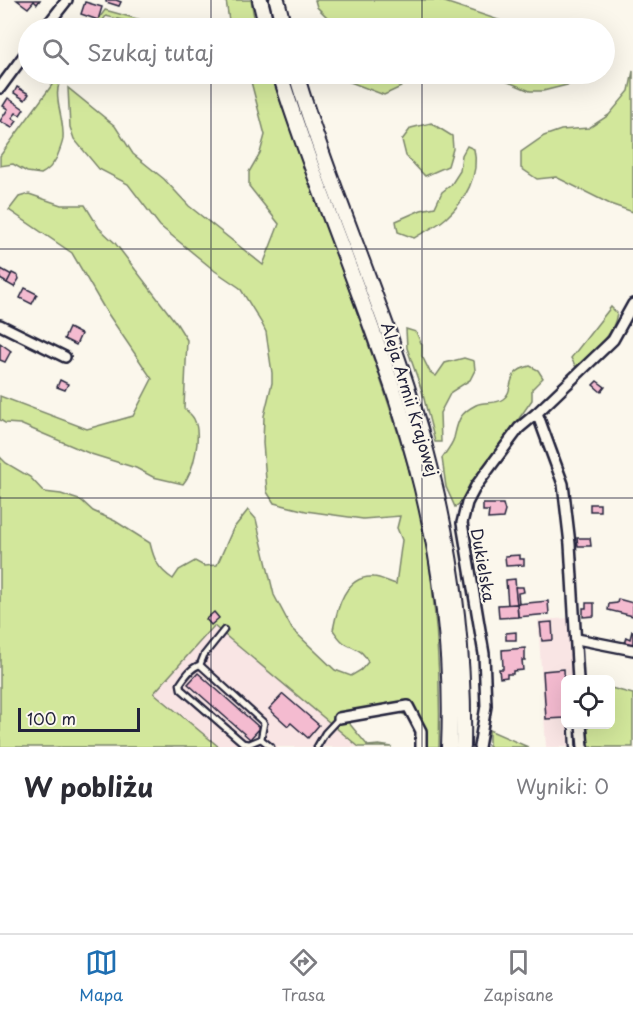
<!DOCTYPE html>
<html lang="pl">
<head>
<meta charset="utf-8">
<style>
  body { margin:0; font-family:"Playpen Sans",sans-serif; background:#f7f7f7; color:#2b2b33 }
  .controls { position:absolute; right:18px; bottom:18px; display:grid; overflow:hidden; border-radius:9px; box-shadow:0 6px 24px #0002 }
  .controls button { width:54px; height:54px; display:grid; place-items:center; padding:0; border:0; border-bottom:2px solid #e1e1e2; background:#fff; color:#2b2b33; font:30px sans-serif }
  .scale { position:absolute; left:18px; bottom:15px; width:122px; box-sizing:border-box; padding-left:6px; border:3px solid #22223b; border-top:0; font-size:16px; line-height:21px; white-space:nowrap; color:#22223b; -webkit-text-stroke:4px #fbf7ec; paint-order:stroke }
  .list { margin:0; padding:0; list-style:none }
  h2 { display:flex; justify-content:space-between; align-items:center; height:78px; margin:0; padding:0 24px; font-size:26px }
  h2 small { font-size:20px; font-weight:400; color:#7c7c81 }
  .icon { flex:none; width:33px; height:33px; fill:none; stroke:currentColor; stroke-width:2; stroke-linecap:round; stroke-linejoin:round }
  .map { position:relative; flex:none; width:633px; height:747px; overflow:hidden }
  .search { position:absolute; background:#fff; box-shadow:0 6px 24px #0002; left:18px; right:18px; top:18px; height:66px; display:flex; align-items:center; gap:15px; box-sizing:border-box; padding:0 21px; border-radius:33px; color:#7c7c81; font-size:22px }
  .sheet { height:186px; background:#fff }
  nav { display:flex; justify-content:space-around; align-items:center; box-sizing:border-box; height:84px; border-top:2px solid #e1e1e2; background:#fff; font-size:16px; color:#7c7c81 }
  nav a { display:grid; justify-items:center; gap:3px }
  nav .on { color:#1f6fb2 }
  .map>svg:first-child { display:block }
  .built { fill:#f9e5e4 }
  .green { fill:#d2e79b; stroke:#7a846b; stroke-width:1.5 }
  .building { fill:#f4bbd0; stroke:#22223b; stroke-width:1.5 }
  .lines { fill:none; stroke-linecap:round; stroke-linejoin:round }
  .service-casing { stroke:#22223b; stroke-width:9 }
  .minor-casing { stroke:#22223b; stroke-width:14 }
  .primary-casing { stroke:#22223b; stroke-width:18 }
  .service { stroke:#fbf7ec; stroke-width:4.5 }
  .minor { stroke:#fbf7ec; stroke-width:9 }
  .primary { stroke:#fbf7ec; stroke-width:14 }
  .grid { fill:none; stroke:#22223b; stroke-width:1.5; stroke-opacity:0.55 }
  .labels { text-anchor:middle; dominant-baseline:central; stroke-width:4.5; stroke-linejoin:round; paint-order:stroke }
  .street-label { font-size:16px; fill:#22223b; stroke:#fbf7ec }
</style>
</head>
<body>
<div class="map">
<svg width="633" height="747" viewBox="0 0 633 747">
  <rect width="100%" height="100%" fill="#fbf7ec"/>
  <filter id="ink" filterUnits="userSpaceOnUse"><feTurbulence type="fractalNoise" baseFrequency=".0167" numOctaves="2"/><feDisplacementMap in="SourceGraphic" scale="12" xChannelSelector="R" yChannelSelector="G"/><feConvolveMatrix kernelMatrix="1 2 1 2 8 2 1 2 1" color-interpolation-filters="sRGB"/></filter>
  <g filter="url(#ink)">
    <!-- built -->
    <g class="built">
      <path d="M 570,618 L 573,679 L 566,680 L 566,724 L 577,725 L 578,747 L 546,747 L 538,620 Z"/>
      <path d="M 213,626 L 359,747 L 219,747 L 154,693 Z"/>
    </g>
    <!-- green -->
    <g class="green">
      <path d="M 226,0 L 251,0 L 256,28 L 230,28 Z"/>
      <path d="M 315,0 L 439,0 L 522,28 L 359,28 L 328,18 L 317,7 Z"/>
      <path d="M 105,10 L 170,28 L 155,28 L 106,16 L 97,28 L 92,28 Z"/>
      <path d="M 633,71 L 633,212 L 610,204 L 556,177 L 537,179 L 521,168 L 521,152 L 544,136 L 561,130 L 589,128 L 609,115 L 629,91 Z"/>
      <path d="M 60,74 L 64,74 C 49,94 65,116 63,139 C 62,145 59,152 57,157 C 53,165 49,170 41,174 L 27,172 L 13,164 L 0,166 L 0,156 Z"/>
      <path d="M 249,74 L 271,74 C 307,180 349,284 384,390 C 401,442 418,494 427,548 C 437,614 441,680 439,747 L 417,747 L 415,731 L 407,716 L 399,712 L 348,722 L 368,746 L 379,745 L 392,747 L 359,747 L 214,626 L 154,693 L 219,747 L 0,747 L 0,457 L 6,463 L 30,477 L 44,492 L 61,494 L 82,501 L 93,511 L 115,521 L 150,543 C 154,560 158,569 173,579 L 179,570 L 195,561 L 204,566 L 217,565 L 233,529 L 248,510 L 256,519 L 274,595 L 292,629 L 335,670 L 351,676 L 361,670 L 368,662 C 363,650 357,650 346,644 C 341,642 337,635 333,630 C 337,609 345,575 373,577 C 380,577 389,582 396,584 L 402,540 L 397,528 L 400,516 L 363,519 L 306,511 L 274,503 L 267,492 L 263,443 L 264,416 L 272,383 L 272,373 L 266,332 L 261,322 L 240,288 L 215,271 L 160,226 L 128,184 L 99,169 L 74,139 L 70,127 L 68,88 L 115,126 L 133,154 L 164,179 L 189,206 L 263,265 L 279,224 L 249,186 L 249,172 L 260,153 L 265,135 Z"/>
      <path d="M 337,74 L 406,74 L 401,87 L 384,95 L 337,77 Z"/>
      <path d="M 489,74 L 579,74 L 567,85 L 543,91 L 530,91 Z"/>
      <path d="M 431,123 L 452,136 L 453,149 L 448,166 L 425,176 L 406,156 L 402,140 L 411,128 Z"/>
      <path d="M 467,146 L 474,149 C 480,175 465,201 446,218 C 437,226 424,232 414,238 L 398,232 L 396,221 L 421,210 L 435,207 L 442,192 L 451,185 L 460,171 L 462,155 Z"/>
      <path d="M 29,194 L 61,205 L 85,205 L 99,228 L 115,243 L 177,324 L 187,340 L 184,408 C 187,411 192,415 194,419 C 202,435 194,471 183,484 L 153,477 L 136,468 L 91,454 L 20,424 L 5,423 L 0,420 L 0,396 L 87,429 L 133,416 L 152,379 L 104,308 L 72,253 L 9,210 L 19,197 Z"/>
      <path d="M 611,307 L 617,313 C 613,338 594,351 576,367 L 571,358 Z"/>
      <path d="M 406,329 L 416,332 L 422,345 L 422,356 L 430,372 L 436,376 L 445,363 L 464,358 L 474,361 L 475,370 L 470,380 L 451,392 L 440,413 L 441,442 L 435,442 L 422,391 L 407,348 Z"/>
      <path d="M 530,366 L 538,370 L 543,378 L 532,389 L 532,400 L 460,503 L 455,507 L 446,487 L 442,458 C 446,452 452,445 454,438 C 458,422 458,414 476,405 C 484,401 495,405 503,399 C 516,390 503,372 530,366 Z"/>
      <path d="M 611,688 L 633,694 L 633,747 L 589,747 L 587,725 L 610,724 Z"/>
      <path d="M 489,730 L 528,747 L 489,747 Z"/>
    </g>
    <!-- building -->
    <g class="building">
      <path d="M 17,0 L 40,0 L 37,4 L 34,1 L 28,8 Z"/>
      <path d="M 106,0 L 116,0 L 121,2 L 119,6 L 106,2 Z"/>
      <path d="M 85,2 L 102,7 L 98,20 L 81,14 Z"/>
      <path d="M 86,22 L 91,26 L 89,28 L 81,28 Z"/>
      <path d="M 17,87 L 29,94 L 25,100 L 14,93 Z"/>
      <path d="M 8,98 L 24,109 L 20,115 L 16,113 L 12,118 L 17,121 L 12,128 L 0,121 L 8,109 L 3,106 Z"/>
      <path d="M 1,269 L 12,275 L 7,283 L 0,279 Z"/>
      <path d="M 12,273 L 18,276 L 19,279 L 14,287 L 7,283 Z"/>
      <path d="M 25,288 L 37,294 L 32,304 L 20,298 Z"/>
      <path d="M 69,328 L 81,334 L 76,345 L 64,339 Z"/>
      <path d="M 0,343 L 11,351 L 5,362 L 0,360 Z"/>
      <path d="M 60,380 L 68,384 L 65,390 L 57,387 Z"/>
      <path d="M 597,381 L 605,387 L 601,392 L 593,385 Z"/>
      <path d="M 483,504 L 503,504 L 505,511 L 503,518 L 488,519 L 489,511 L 483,511 Z"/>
      <rect x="590" y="504" width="10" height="7"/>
      <path d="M 577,538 L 590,538 L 591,546 L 578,546 Z"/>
      <path d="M 520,555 L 520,559 L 524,559 L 524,565 L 506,566 L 505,556 Z"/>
      <path d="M 515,579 L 517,604 L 508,605 L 506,580 Z"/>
      <path d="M 515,587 L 523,587 L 524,592 L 518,593 L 519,603 L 517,604 Z"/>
      <path d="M 618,599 L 633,603 L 633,616 L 608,610 L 609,604 L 617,603 Z"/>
      <path d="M 548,601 L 549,614 L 518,617 L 517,604 Z"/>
      <path d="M 586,603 L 594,603 L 594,616 L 583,617 L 583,608 L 586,608 Z"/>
      <path d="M 517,604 L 518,617 L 499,618 L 498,605 Z"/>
      <path d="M 214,612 L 219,618 L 211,625 L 206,619 Z"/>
      <path d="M 552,622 L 553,640 L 542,641 L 540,623 Z"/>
      <path d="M 632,631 L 633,632 L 633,646 L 624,644 L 626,637 L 630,639 Z"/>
      <path d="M 516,632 L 516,640 L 506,640 L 506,633 Z"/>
      <path d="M 525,648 L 525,660 L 522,660 L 523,670 L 513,671 L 513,674 L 507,674 L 507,677 L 500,678 L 499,669 L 503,669 L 503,667 L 502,650 Z"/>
      <path d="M 564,669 L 566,718 L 546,719 L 543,671 Z"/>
      <path d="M 198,673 L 260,728 L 250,739 L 188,684 Z"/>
      <path d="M 283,694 L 319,725 L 308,738 L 291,723 L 288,726 L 269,709 Z"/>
    </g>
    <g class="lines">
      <!-- service casing -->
      <g class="service-casing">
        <g id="service">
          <path d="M 200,665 L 264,723 L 261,739 L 249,744 L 243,743 L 181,689 L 180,684 C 185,677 191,667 200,665 Z"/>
          <path d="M 200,665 L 204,655 L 224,630"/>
          <path d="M 572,724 L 573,747"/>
          <path d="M 261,739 L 271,747"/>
          <path d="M 317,747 L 325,733 L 339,718"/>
        </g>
      </g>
      <!-- minor casing -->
      <g class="minor-casing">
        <g id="minor">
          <path d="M 45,28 L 67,0"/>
          <path d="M 0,88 L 28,50"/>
          <path d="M 0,325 L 65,357"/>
          <path d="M 537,413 L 563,484 L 570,544 L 578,680"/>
          <path d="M 577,639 L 633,650"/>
          <path d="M 339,718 L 408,706 L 421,731 L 421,747"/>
          <path d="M 581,724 L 583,747"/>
          <path d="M 479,747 L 486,706 L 484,654 L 462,523 L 467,503 L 476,486 L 519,428 L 537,413 L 613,340 L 633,304"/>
        </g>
      </g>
      <!-- primary casing -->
      <g class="primary-casing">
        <g id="primary">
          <path d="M 260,0 L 267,28"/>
          <path d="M 277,0 L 284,28"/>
          <path d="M 280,74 C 315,186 363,295 399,407 C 434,516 454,632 449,747"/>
          <path d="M 296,74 C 332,194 385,308 420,429 C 450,533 465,639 463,747"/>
        </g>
      </g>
      <!-- service -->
      <use href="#service" class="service"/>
      <!-- minor -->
      <use href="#minor" class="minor"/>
      <!-- primary -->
      <use href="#primary" class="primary"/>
    </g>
  </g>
  <!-- grid -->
  <path class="grid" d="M 211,0 L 211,28M 422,0 L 422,28M 211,74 L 211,747M 422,74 L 422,747M 0,249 L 633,249M 0,498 L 633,498"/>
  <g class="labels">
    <!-- street labels -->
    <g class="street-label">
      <text transform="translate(411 399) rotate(73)">Aleja Armii Krajowej</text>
      <text transform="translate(484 565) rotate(80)">Dukielska</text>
    </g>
  </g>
</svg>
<div class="controls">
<button><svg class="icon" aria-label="locate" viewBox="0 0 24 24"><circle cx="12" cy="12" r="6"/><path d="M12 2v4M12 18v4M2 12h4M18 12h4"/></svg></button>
</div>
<div class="scale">100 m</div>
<div class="search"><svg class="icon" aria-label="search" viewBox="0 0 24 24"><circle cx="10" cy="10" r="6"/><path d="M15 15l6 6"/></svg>Szukaj tutaj</div>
</div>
<section class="sheet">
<h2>W pobliżu<small>Wyniki: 0</small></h2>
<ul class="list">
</ul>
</section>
<nav>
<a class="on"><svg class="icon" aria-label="map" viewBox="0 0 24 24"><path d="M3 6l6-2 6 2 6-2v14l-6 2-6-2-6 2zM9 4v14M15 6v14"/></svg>Mapa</a>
<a><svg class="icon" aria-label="directions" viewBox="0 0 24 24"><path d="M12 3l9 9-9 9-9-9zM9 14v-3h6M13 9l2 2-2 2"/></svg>Trasa</a>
<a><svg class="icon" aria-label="saved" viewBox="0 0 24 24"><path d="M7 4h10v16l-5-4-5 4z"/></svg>Zapisane</a>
</nav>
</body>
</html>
